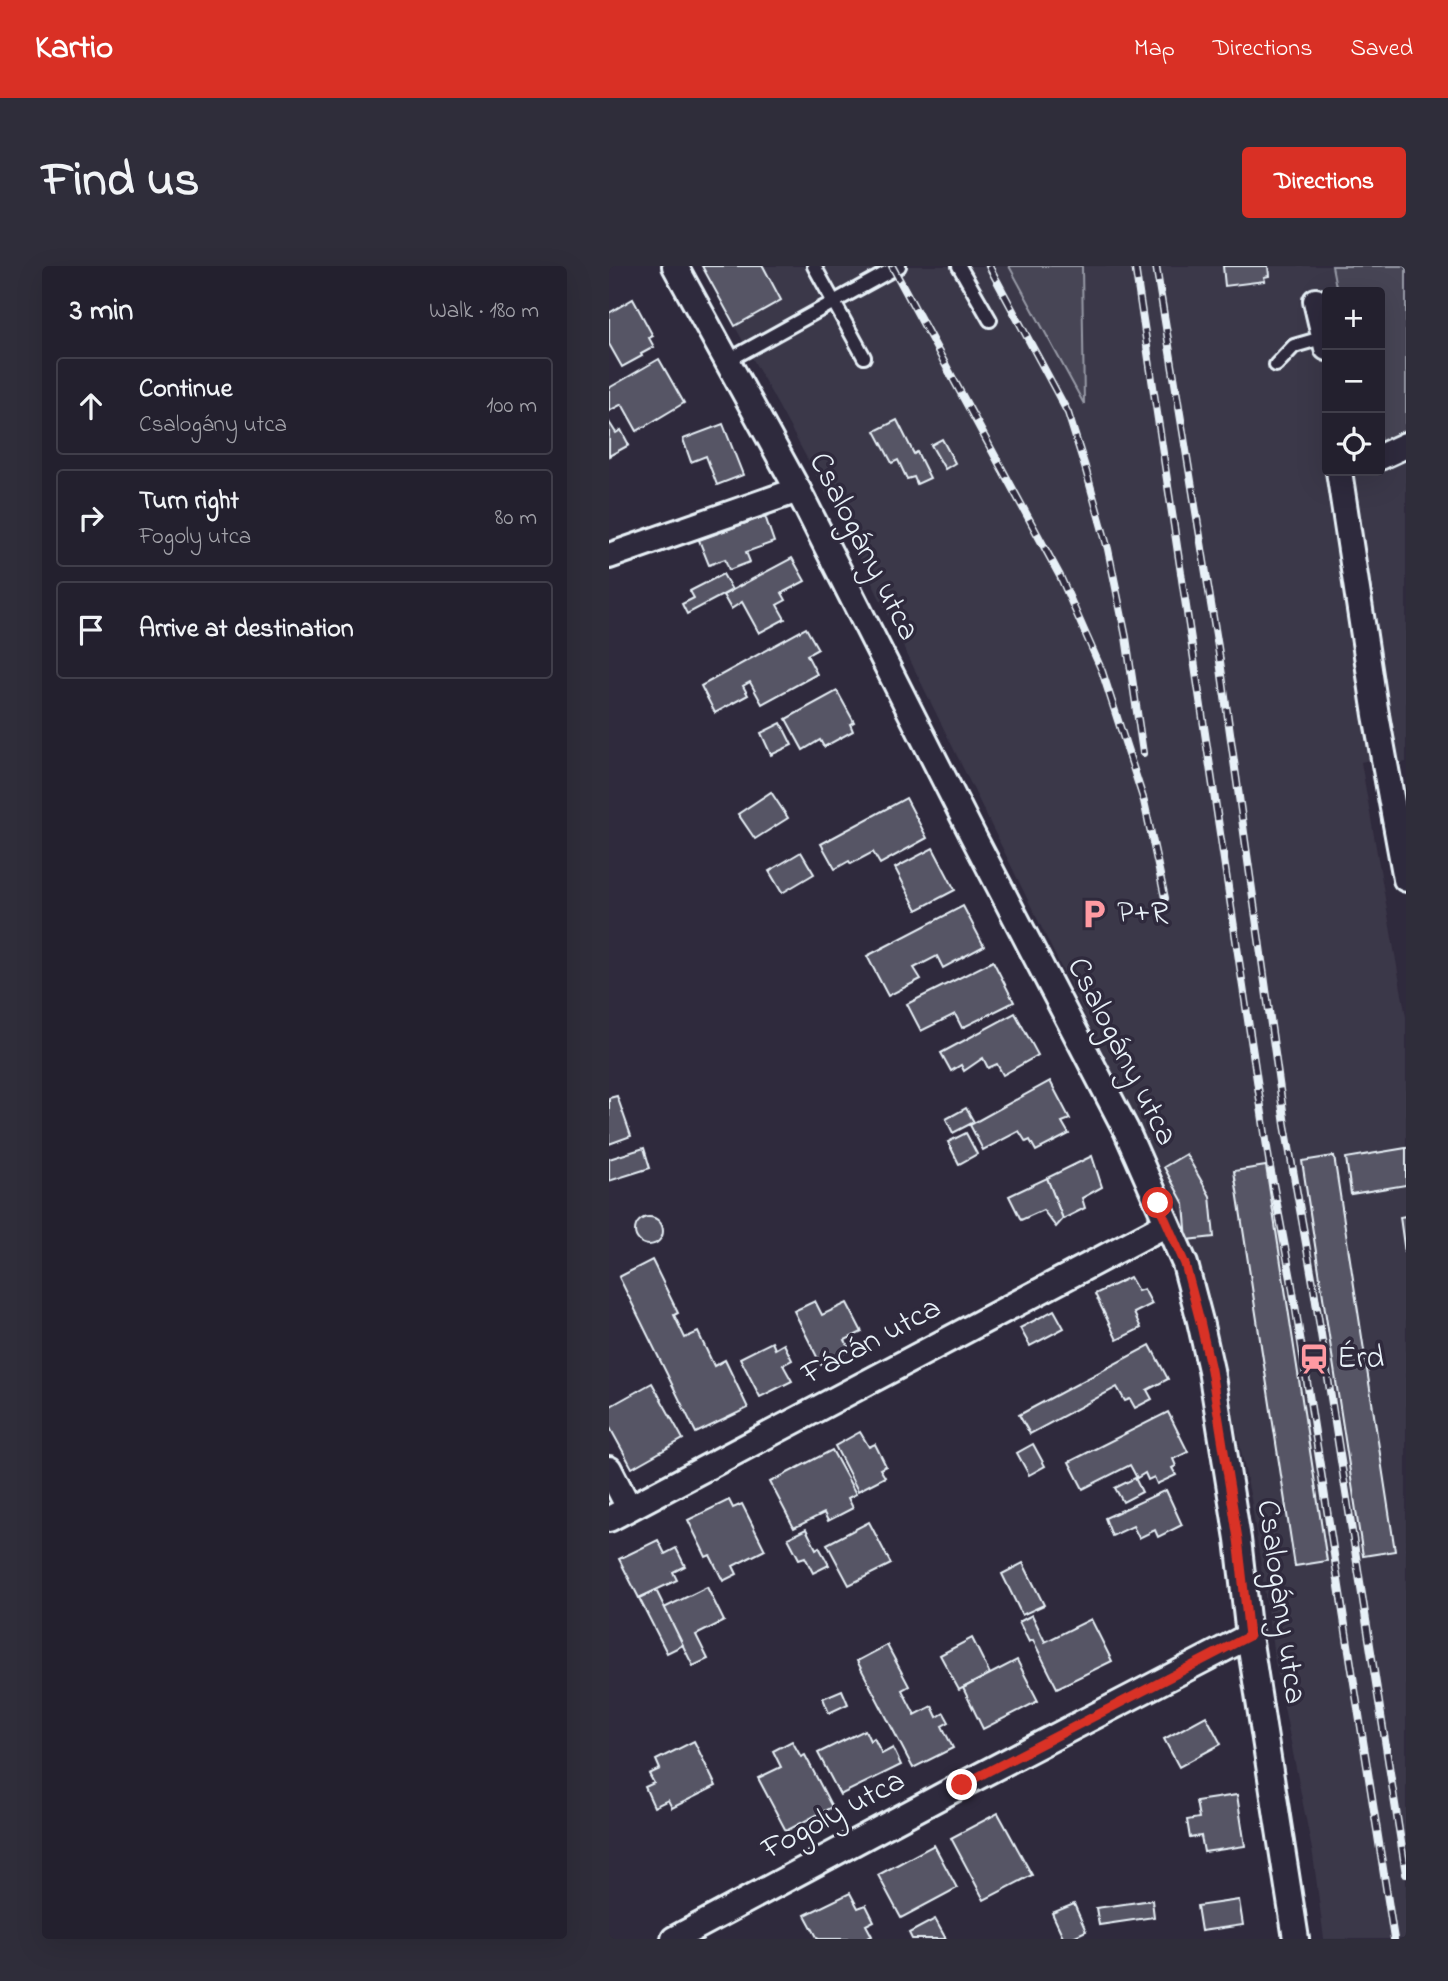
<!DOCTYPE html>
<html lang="en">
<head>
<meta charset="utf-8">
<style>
  body { margin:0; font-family:"Indie Flower",sans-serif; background:#2f2d3a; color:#f1f3f6 }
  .controls { position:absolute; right:21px; top:21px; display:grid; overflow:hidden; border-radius:7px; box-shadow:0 7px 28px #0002 }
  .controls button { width:63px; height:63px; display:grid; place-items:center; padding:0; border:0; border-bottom:2px solid #403e4a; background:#23202e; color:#f1f3f6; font:35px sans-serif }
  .stop { position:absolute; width:21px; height:21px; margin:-16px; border:5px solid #d93025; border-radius:50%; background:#fff }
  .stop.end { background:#d93025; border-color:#fff; box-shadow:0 2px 7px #0008 }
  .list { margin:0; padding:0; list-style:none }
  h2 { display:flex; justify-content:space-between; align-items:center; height:91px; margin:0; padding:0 28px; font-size:30px }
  h2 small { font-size:23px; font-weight:400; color:#a3a3aa }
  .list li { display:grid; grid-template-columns:46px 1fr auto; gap:21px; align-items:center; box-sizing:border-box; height:98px; margin:0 14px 14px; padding:0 14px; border:2px solid #403e4a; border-radius:7px }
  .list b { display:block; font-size:26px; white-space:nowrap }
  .list p { margin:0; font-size:23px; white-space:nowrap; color:#a3a3aa }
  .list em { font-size:23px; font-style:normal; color:#a3a3aa }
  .icon { flex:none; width:38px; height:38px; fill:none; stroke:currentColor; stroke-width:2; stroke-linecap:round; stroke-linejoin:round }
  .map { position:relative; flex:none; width:797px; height:1673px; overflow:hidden; border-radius:7px }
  header { display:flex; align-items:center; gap:42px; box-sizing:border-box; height:98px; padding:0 35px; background:#d93025; color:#fff }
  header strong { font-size:33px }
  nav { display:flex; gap:38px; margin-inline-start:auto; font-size:24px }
  .intro { display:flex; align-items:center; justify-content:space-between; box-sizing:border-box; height:168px; padding:0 42px }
  h1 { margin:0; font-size:49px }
  .button { padding:18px 32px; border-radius:7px; background:#d93025; color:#fff; font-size:24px; font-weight:700 }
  main { display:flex; gap:42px; padding:0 42px }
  aside { flex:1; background:#23202e; border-radius:7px; box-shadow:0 7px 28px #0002 }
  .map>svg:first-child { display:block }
  .built { fill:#3b3749 }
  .green { fill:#464455; stroke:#979aa6; stroke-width:2 }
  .building { fill:#575565; stroke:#e8f1f8; stroke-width:2 }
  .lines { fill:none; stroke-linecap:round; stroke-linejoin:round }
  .lane-casing { stroke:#e8f1f8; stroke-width:18 }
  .street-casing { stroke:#e8f1f8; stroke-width:30 }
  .lane { stroke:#2f2a3d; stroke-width:12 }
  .street { stroke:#2f2a3d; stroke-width:24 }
  .rail-casing { stroke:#e8f1f8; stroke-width:8 }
  .rail { stroke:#2f2a3d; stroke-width:5; stroke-dasharray:16; stroke-linecap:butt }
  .route { stroke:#d93025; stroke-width:9 }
  .labels { text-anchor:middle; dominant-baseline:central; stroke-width:7; stroke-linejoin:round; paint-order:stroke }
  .street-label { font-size:32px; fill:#e8f1f8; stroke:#2f2a3d }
  .poi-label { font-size:32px; fill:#e8f1f8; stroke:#2f2a3d; text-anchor:start }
</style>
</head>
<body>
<header>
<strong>Kartio</strong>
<nav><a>Map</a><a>Directions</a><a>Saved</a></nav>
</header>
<div class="intro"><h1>Find us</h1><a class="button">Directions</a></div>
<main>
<aside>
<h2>3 min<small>Walk · 180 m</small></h2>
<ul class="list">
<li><svg class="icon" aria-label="ahead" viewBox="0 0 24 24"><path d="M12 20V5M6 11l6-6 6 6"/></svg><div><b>Continue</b><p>Csalogány utca</p></div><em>100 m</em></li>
<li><svg class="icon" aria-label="right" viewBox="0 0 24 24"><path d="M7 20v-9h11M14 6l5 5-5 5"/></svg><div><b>Turn right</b><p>Fogoly utca</p></div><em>80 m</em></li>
<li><svg class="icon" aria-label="arrive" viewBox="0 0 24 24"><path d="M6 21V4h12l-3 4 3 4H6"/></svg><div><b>Arrive at destination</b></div></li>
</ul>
</aside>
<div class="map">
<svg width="797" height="1673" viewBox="0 0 797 1673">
  <rect width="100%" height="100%" fill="#2f2a3d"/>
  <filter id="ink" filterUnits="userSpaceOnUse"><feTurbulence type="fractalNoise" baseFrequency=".0143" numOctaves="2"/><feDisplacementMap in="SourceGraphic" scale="14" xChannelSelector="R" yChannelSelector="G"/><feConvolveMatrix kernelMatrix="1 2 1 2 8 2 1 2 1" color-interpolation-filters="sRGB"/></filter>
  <g filter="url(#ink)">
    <!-- built -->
    <path class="built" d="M 93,0 L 400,0 L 475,137 L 473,0 L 723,0 L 728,26 L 718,26 L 718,205 L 771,205 L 771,182 L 797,169 L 797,496 L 772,501 L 770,492 L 752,496 L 797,751 L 797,1673 L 715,1673 L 704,1589 L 665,1390 L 642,1233 L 600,1033 L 588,989 L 568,937 L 236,262 Z"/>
    <!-- green -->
    <g class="green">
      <path d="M 400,0 L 473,0 L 475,138 Z"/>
      <path d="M 723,0 L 797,0 L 797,169 L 771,182 L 771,26 L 728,26 Z"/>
    </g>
    <!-- building -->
    <g class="building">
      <path d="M 93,0 L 154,0 L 172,34 L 126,60 Z"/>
      <path d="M 614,0 L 659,0 L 660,10 L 655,11 L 656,15 L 616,20 Z"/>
      <path d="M 24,33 L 44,70 L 40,72 L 45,81 L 32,88 L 33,90 L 13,101 L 0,78 L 0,47 Z"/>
      <path d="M 50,93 L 75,137 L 28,165 L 13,138 L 0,145 L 0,122 Z"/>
      <path d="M 288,154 L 305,188 L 308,186 L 321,212 L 308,218 L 305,211 L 298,213 L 289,194 L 283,197 L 266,165 Z"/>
      <path d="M 0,156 L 7,167 L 12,164 L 20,179 L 0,190 Z"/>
      <path d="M 114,158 L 134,209 L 108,219 L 97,190 L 82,196 L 74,173 Z"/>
      <path d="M 333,173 L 346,197 L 336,203 L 322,179 Z"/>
      <path d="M 156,250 L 165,276 L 137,286 L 141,296 L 120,304 L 116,293 L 100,299 L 90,274 Z"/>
      <path d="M 183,292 L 196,315 L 173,327 L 177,334 L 168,339 L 176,353 L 150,367 L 133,336 L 122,343 L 114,329 Z"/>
      <path d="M 114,308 L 123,324 L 78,348 L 73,338 L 85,332 L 81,325 Z"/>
      <path d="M 197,362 L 209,383 L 198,389 L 208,408 L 153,438 L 141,416 L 134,420 L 139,429 L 106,447 L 92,420 Z"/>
      <path d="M 228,425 L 245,456 L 241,458 L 244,465 L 215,481 L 211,474 L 194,484 L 177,453 Z"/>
      <path d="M 172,457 L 183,479 L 162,489 L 152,467 Z"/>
      <path d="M 162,526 L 179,552 L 146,573 L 129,548 Z"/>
      <path d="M 297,532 L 318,572 L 271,598 L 264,586 L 242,598 L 240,595 L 226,603 L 212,578 Z"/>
      <path d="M 324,582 L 346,624 L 308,644 L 286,602 Z"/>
      <path d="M 192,586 L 205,608 L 173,627 L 160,605 Z"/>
      <path d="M 354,640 L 375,680 L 334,702 L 328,690 L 305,702 L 312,713 L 279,730 L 258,690 Z"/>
      <path d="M 384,695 L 405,736 L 353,762 L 346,748 L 312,765 L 298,738 Z"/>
      <path d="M 406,747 L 429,789 L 394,809 L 388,798 L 379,802 L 374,792 L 355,805 L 352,799 L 342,805 L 332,787 Z"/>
      <path d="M 441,815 L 461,853 L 453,856 L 460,868 L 427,885 L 421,874 L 417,876 L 410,865 L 374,884 L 361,859 Z"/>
      <path d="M 8,830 L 22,870 L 0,878 L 0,832 Z"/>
      <path d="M 357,842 L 365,856 L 344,867 L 337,853 Z"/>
      <path d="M 357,867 L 368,888 L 350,898 L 339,876 Z"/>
      <path d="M 35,882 L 41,902 L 0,915 L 0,893 Z"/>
      <path d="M 797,882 L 797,919 L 742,928 L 737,892 Z"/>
      <path d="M 577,888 L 601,930 L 605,971 L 578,974 L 575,938 L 555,901 Z"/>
      <path d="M 483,890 L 493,921 L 473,932 L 476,942 L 454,953 L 438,912 Z"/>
      <path d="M 725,890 L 786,1285 L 754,1290 L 693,895 Z"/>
      <path d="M 657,900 L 718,1295 L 686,1300 L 625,905 Z"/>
      <path d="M 438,912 L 454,953 L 447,961 L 434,944 L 412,954 L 400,930 Z"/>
      <path d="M 797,950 L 797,994 L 791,951 Z"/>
      <circle cx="40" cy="965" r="14"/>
      <path d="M 43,994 L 69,1047 L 65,1049 L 76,1072 L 89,1066 L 105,1100 L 116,1094 L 139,1142 L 87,1167 L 10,1011 Z"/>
      <path d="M 521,1011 L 529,1025 L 535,1023 L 543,1038 L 525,1047 L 532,1062 L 508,1074 L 486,1028 Z"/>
      <path d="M 206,1035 L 213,1049 L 238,1037 L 253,1066 L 236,1074 L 241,1084 L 212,1099 L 185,1045 Z"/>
      <path d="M 445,1044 L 455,1062 L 421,1080 L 411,1062 Z"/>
      <path d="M 163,1076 L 166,1083 L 175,1078 L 183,1094 L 174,1099 L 183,1115 L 151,1131 L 131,1092 Z"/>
      <path d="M 541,1079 L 559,1113 L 538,1124 L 543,1133 L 526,1142 L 521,1133 L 516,1135 L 508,1121 L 421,1168 L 410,1149 Z"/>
      <path d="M 43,1117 L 74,1173 L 23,1202 L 0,1160 L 0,1141 Z"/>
      <path d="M 559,1146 L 579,1186 L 564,1193 L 567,1200 L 563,1202 L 567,1209 L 548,1218 L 545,1211 L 539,1214 L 536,1207 L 528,1212 L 521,1199 L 474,1223 L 460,1196 Z"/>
      <path d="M 251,1166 L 260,1181 L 266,1178 L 277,1200 L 271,1203 L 276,1211 L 249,1225 L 226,1180 Z"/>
      <path d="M 424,1178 L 436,1200 L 420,1209 L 408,1187 Z"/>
      <path d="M 223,1184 L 247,1228 L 239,1232 L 244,1242 L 219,1255 L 215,1247 L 185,1262 L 161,1216 Z"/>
      <path d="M 526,1212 L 533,1226 L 514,1236 L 506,1222 Z"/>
      <path d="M 557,1224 L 573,1259 L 549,1271 L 546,1264 L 530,1272 L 524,1260 L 503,1270 L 496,1252 Z"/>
      <path d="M 120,1234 L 124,1242 L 133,1238 L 156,1284 L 124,1300 L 128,1308 L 114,1315 L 101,1289 L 97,1291 L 79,1254 Z"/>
      <path d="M 260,1256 L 282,1298 L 240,1319 L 218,1278 Z"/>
      <path d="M 197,1263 L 207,1283 L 210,1281 L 220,1299 L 204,1307 L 196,1291 L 190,1293 L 179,1272 Z"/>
      <path d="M 49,1274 L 56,1288 L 67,1282 L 76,1300 L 64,1306 L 68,1314 L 30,1332 L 10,1293 Z"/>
      <path d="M 414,1297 L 435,1339 L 413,1349 L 393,1308 Z"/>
      <path d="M 98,1321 L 115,1355 L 87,1369 L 99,1393 L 84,1400 L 55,1342 Z"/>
      <path d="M 47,1324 L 74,1379 L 58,1387 L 30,1332 Z"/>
      <path d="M 423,1349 L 436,1376 L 482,1353 L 503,1395 L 448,1422 L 424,1374 L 420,1376 L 410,1356 Z"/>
      <path d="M 363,1372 L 381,1408 L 350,1424 L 331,1389 Z"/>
      <path d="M 278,1379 L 300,1420 L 293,1424 L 306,1449 L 323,1440 L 328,1451 L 335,1447 L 340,1456 L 333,1460 L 344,1482 L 304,1502 L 248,1395 Z"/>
      <path d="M 408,1394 L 429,1435 L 374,1463 L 354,1422 Z"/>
      <path d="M 233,1424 L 239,1438 L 220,1447 L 214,1432 Z"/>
      <path d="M 597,1450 L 612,1478 L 570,1501 L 555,1473 Z"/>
      <path d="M 256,1464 L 261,1475 L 265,1472 L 273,1488 L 284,1482 L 292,1499 L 231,1529 L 209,1487 Z"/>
      <path d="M 85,1475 L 107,1520 L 63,1542 L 59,1534 L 45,1541 L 36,1521 L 45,1517 L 40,1508 L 51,1503 L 47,1494 Z"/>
      <path d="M 183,1475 L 192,1491 L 196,1489 L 223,1541 L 177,1565 L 149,1512 L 172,1501 L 164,1485 Z"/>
      <path d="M 628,1529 L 636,1580 L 595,1586 L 592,1570 L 581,1572 L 578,1554 L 590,1552 L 587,1535 Z"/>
      <path d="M 389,1547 L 423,1609 L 375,1634 L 342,1572 Z"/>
      <path d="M 325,1579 L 348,1622 L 292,1652 L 269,1609 Z"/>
      <path d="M 241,1627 L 249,1642 L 257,1639 L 265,1655 L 257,1659 L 263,1670 L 257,1673 L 209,1673 L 196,1649 Z"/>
      <path d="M 543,1634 L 545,1651 L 490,1659 L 487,1642 Z"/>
      <path d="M 630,1634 L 634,1659 L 592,1665 L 588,1640 Z"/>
      <path d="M 465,1638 L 477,1665 L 460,1673 L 455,1673 L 443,1647 Z"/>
      <path d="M 326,1653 L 337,1673 L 303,1673 L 300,1667 Z"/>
    </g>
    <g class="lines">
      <!-- lane casing -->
      <g class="lane-casing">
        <g id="lane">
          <path d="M 205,0 L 255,91"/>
          <path d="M 350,0 L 381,54"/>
          <path d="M 118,95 L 290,0"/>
          <path d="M 667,99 L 685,80 L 716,71"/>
        </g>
      </g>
      <!-- street casing -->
      <g class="street-casing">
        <g id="street">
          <path d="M 66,0 L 189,224 L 363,568 L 517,864 L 576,998 L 591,1055 L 602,1104 L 629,1273 L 640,1370 L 687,1673"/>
          <path d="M 707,35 L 718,82"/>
          <path d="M 771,191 L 797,179"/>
          <path d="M 730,205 L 767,449 L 797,613"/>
          <path d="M 0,290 L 189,224"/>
          <path d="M 0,1203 L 20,1242"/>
          <path d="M 0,1253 L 558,958"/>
          <path d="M 65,1673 L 353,1519 L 640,1370"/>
        </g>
      </g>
      <!-- lane -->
      <use href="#lane" class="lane"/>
      <!-- street -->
      <use href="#street" class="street"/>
      <!-- rail casing -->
      <g class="rail-casing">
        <g id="rail">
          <path d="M 283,0 L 451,310 L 493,405 L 535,535 L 556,632"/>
          <path d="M 380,0 L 459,147 L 476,201 L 499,283 L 517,371 L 534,487"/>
          <path d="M 526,0 L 661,901 L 682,1013 L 785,1673"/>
          <path d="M 547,0 L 609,381 L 676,859 L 704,1017 L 797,1608"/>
        </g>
      </g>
      <!-- rail -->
      <use href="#rail" class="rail"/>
    </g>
  </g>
  <g class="lines" filter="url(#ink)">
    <!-- route -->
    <path class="route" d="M 353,1519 L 640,1370 L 629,1273 L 602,1104 L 591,1055 L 576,998 L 549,937"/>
  </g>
  <!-- icons -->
  <defs>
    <g id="parking-bare" transform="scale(2.415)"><path d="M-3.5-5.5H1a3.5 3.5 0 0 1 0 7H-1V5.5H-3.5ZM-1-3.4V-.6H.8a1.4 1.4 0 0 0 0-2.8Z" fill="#ff9aa2" stroke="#2f2a3d" stroke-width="2.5" paint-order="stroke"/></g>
    <g id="station-bare" transform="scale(2.415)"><path d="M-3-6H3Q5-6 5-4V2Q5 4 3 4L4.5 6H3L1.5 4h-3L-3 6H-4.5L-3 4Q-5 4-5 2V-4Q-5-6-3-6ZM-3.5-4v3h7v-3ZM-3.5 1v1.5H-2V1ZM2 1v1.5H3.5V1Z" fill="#ff9aa2" stroke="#2f2a3d" stroke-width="2.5" paint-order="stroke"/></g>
  </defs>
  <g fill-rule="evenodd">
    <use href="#parking-bare" x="485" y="648"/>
    <use href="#station-bare" x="705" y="1093"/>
  </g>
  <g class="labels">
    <!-- street labels -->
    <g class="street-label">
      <text transform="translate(254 281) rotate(63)">Csalogány utca</text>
      <text transform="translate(512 786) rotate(63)">Csalogány utca</text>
      <text transform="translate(263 1076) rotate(-28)">Fácán utca</text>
      <text transform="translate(671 1336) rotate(82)">Csalogány utca</text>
      <text transform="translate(225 1550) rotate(-28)">Fogoly utca</text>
    </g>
    <!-- poi labels -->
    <g class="poi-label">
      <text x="508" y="648">P+R</text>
      <text x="728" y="1093">Érd</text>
    </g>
  </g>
</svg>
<div class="controls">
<button>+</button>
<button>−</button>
<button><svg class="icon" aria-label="locate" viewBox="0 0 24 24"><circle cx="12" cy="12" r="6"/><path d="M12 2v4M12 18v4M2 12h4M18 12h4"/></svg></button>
</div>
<div class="stop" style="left:549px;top:937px"></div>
<div class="stop end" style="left:353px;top:1519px"></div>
</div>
</main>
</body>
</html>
